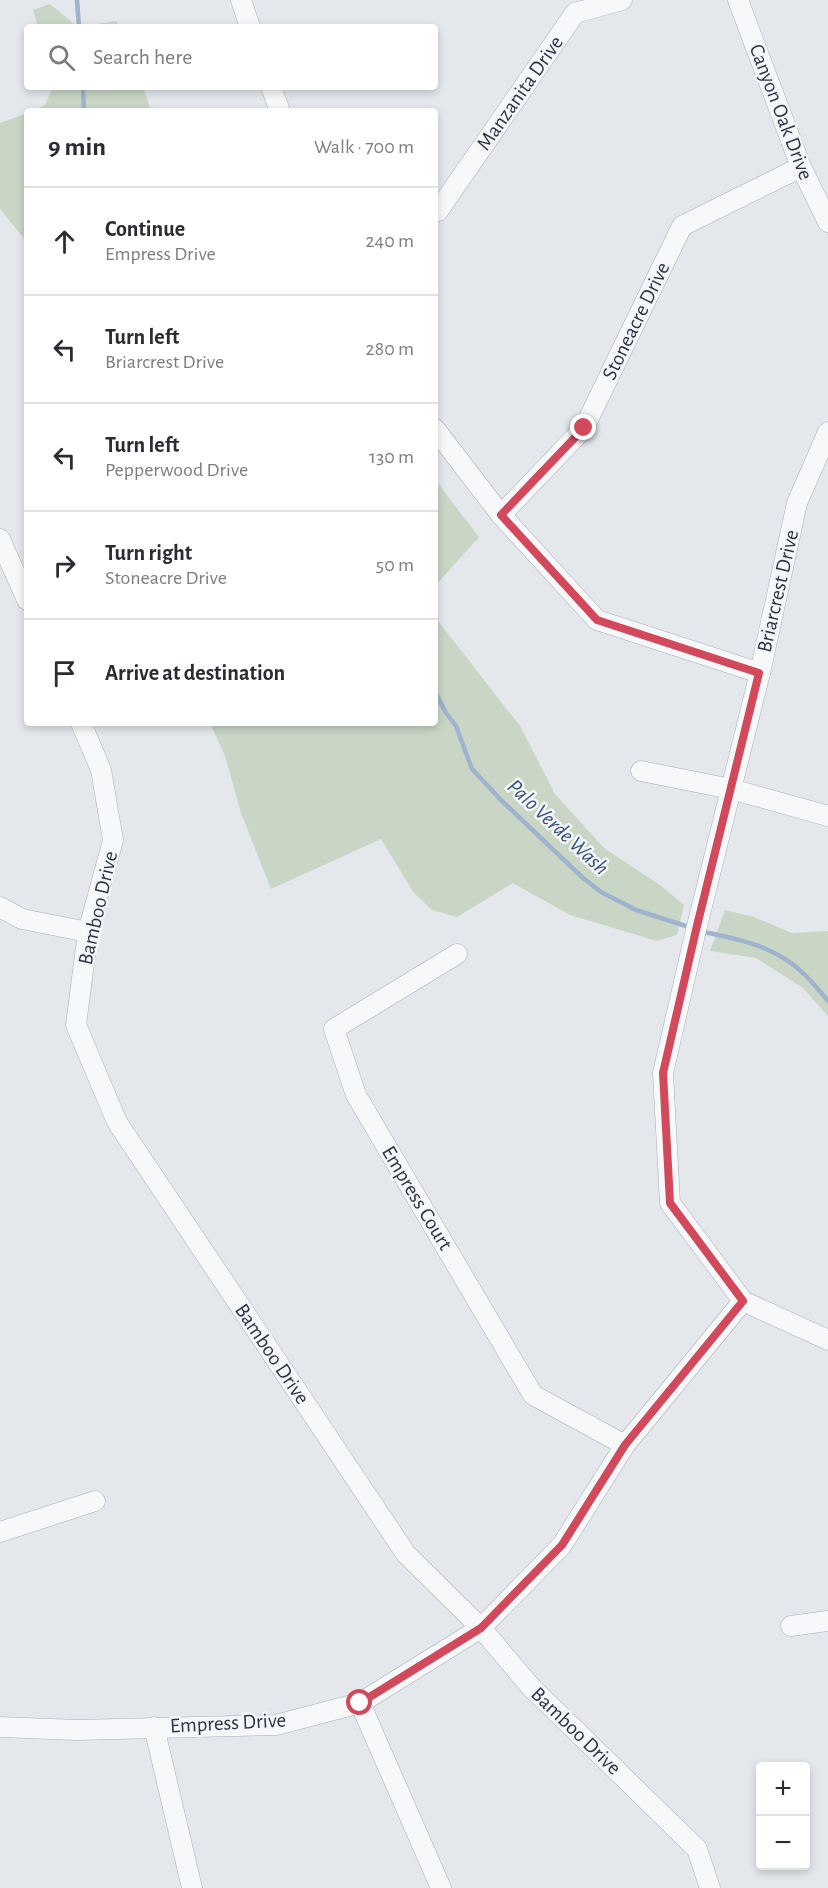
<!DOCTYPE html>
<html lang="en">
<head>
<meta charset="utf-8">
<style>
  body { margin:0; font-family:"Alegreya Sans",sans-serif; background:#f2f2f3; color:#2b2b33 }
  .controls { position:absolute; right:18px; bottom:18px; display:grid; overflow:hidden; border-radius:6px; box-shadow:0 3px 9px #0003 }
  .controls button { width:54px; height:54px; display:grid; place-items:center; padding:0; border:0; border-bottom:2px solid #e1e1e2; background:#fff; color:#2b2b33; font:30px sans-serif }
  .stop { position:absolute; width:18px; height:18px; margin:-14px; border:4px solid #d1495b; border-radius:50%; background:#fff }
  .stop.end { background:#d1495b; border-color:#fff; box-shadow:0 2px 6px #0008 }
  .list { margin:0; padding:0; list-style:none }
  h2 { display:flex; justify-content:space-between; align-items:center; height:78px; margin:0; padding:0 24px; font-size:26px }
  h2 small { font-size:20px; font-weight:400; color:#7c7c81 }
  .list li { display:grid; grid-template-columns:39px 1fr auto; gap:18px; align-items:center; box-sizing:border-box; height:108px; padding:0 24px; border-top:2px solid #e1e1e2 }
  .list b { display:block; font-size:22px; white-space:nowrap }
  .list p { margin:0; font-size:20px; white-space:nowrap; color:#7c7c81 }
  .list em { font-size:20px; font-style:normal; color:#7c7c81 }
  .icon { flex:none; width:33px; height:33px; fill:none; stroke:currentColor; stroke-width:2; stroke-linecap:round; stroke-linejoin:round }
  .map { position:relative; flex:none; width:828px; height:1888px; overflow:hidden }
  .search { position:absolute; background:#fff; box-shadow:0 3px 9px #0003; left:24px; top:24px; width:414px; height:66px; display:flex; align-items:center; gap:15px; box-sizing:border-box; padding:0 21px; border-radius:6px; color:#7c7c81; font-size:22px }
  .panel { position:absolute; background:#fff; box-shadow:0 3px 9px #0003; left:24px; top:108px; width:414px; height:618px; border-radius:6px }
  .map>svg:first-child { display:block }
  .green { fill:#c9d6c5 }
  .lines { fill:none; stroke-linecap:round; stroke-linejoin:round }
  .stream { stroke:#9fb4cc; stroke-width:4.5 }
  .minor-casing { stroke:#a9aeb7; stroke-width:21 }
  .minor { stroke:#f7f8fa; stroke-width:20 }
  .route { stroke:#d1495b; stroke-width:8 }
  .labels { text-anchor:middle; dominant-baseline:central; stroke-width:5; stroke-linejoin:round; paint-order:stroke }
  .street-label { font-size:21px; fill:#2b3445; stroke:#f4f6f9 }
  .water-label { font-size:22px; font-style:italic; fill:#34527a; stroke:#f4f6f9 }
</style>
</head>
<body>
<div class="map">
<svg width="828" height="1888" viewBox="0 0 828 1888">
  <rect width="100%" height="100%" fill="#e4e7ec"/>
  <!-- green -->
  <g class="green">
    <path d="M 50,4 L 78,27 L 116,21 L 119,27 L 38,27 L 33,10 Z"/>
    <path d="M 53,87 L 143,87 L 151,111 L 31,111 L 45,105 Z"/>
    <path d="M 27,113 L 27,242 L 0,209 L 0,123 Z"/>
    <path d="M 435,480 L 479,537 L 435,586 Z"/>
    <path d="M 435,617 L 520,726 L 555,794 L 604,848 L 660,885 L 684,905 L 677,935 L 657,941 L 570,915 L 513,883 L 457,917 L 432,910 L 414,893 L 381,839 L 271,889 L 241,813 L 225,756 L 210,723 L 435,723 Z"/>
    <path d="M 725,910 L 754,917 L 792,933 L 828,931 L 828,1016 L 803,988 L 756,958 L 710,951 Z"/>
  </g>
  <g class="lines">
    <!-- stream -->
    <g class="stream">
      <path d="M 77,0 L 79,27"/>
      <path d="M 83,87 L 84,111"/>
      <path d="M 435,691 L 446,713 L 456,726 L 472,769 L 501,800 L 583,878 L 601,892 L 636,910 L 692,928"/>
      <path d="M 700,931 C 727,937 756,942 780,956 C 800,967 814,984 828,1001"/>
    </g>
    <!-- minor casing -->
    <g class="minor-casing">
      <g id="minor">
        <path d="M 241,0 L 250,27"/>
        <path d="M 738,0 L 801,167 L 828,222"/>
        <path d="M 271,87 L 280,111"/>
        <path d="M 435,212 L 438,211 L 575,13 L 622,0"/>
        <path d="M 435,429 L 501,515 L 597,620 L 760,673"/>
        <path d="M 828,432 L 797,503 L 760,673 L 696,930 L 663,1073 L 670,1203 L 743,1301 L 828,1340"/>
        <path d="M 501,515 L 584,428 L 682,226 L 801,167"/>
        <path d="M 0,539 L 27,600"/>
        <path d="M 81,723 L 101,770 L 113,840 L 88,932 L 76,1025 L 117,1122 L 406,1554 L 481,1628 L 530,1686 L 697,1849 L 710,1888"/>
        <path d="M 641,771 L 731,789 L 828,816"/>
        <path d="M 0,907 L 22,919 L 88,932"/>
        <path d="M 457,954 L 334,1029 L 356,1095 L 533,1395 L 625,1445"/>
        <path d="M 0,1532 L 95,1501"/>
        <path d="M 791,1626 L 828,1621"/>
        <path d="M 360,1703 L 441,1888"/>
        <path d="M 0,1727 L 77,1730 L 276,1725 L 360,1703 L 481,1628 L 562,1545 L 625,1445 L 743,1301"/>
        <path d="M 154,1727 L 192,1888"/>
      </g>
    </g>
    <!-- minor -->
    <use href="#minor" class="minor"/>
  </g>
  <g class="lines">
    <!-- route -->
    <path class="route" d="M 360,1703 L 481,1628 L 562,1545 L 625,1445 L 743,1301 L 670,1203 L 663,1073 L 696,930 L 759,673 L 597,620 L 501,515 L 584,428"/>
  </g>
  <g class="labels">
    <!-- street labels -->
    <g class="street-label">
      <text transform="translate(520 93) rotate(-55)">Manzanita Drive</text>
      <text transform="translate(781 112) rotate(69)">Canyon Oak Drive</text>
      <text transform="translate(636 321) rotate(-64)">Stoneacre Drive</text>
      <text transform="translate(778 591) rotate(-77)">Briarcrest Drive</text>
      <text transform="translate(98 908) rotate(-77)">Bamboo Drive</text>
      <text transform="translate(417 1198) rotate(59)">Empress Court</text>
      <text transform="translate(272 1354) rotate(56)">Bamboo Drive</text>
      <text transform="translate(228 1723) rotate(-3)">Empress Drive</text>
      <text transform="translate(576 1731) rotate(44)">Bamboo Drive</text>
    </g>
    <!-- water labels -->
    <g class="water-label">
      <text transform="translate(558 827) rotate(43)">Palo Verde Wash</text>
    </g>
  </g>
</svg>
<div class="controls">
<button>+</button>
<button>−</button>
</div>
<div class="stop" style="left:360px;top:1703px"></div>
<div class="stop end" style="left:584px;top:428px"></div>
<div class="search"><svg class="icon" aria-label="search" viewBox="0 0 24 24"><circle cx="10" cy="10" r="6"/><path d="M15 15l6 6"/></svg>Search here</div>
<section class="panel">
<h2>9 min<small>Walk · 700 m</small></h2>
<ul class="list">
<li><svg class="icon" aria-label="ahead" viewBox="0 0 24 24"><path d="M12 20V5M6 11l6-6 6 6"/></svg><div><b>Continue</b><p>Empress Drive</p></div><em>240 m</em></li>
<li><svg class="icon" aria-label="left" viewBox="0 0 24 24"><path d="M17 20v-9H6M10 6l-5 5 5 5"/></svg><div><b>Turn left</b><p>Briarcrest Drive</p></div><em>280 m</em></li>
<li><svg class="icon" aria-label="left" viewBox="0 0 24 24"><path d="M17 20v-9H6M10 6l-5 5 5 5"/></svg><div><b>Turn left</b><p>Pepperwood Drive</p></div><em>130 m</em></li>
<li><svg class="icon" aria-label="right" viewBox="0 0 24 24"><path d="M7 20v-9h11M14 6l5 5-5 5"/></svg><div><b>Turn right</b><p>Stoneacre Drive</p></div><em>50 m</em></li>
<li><svg class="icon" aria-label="arrive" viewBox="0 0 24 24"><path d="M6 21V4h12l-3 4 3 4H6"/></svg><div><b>Arrive at destination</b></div></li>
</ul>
</section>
</div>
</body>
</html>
